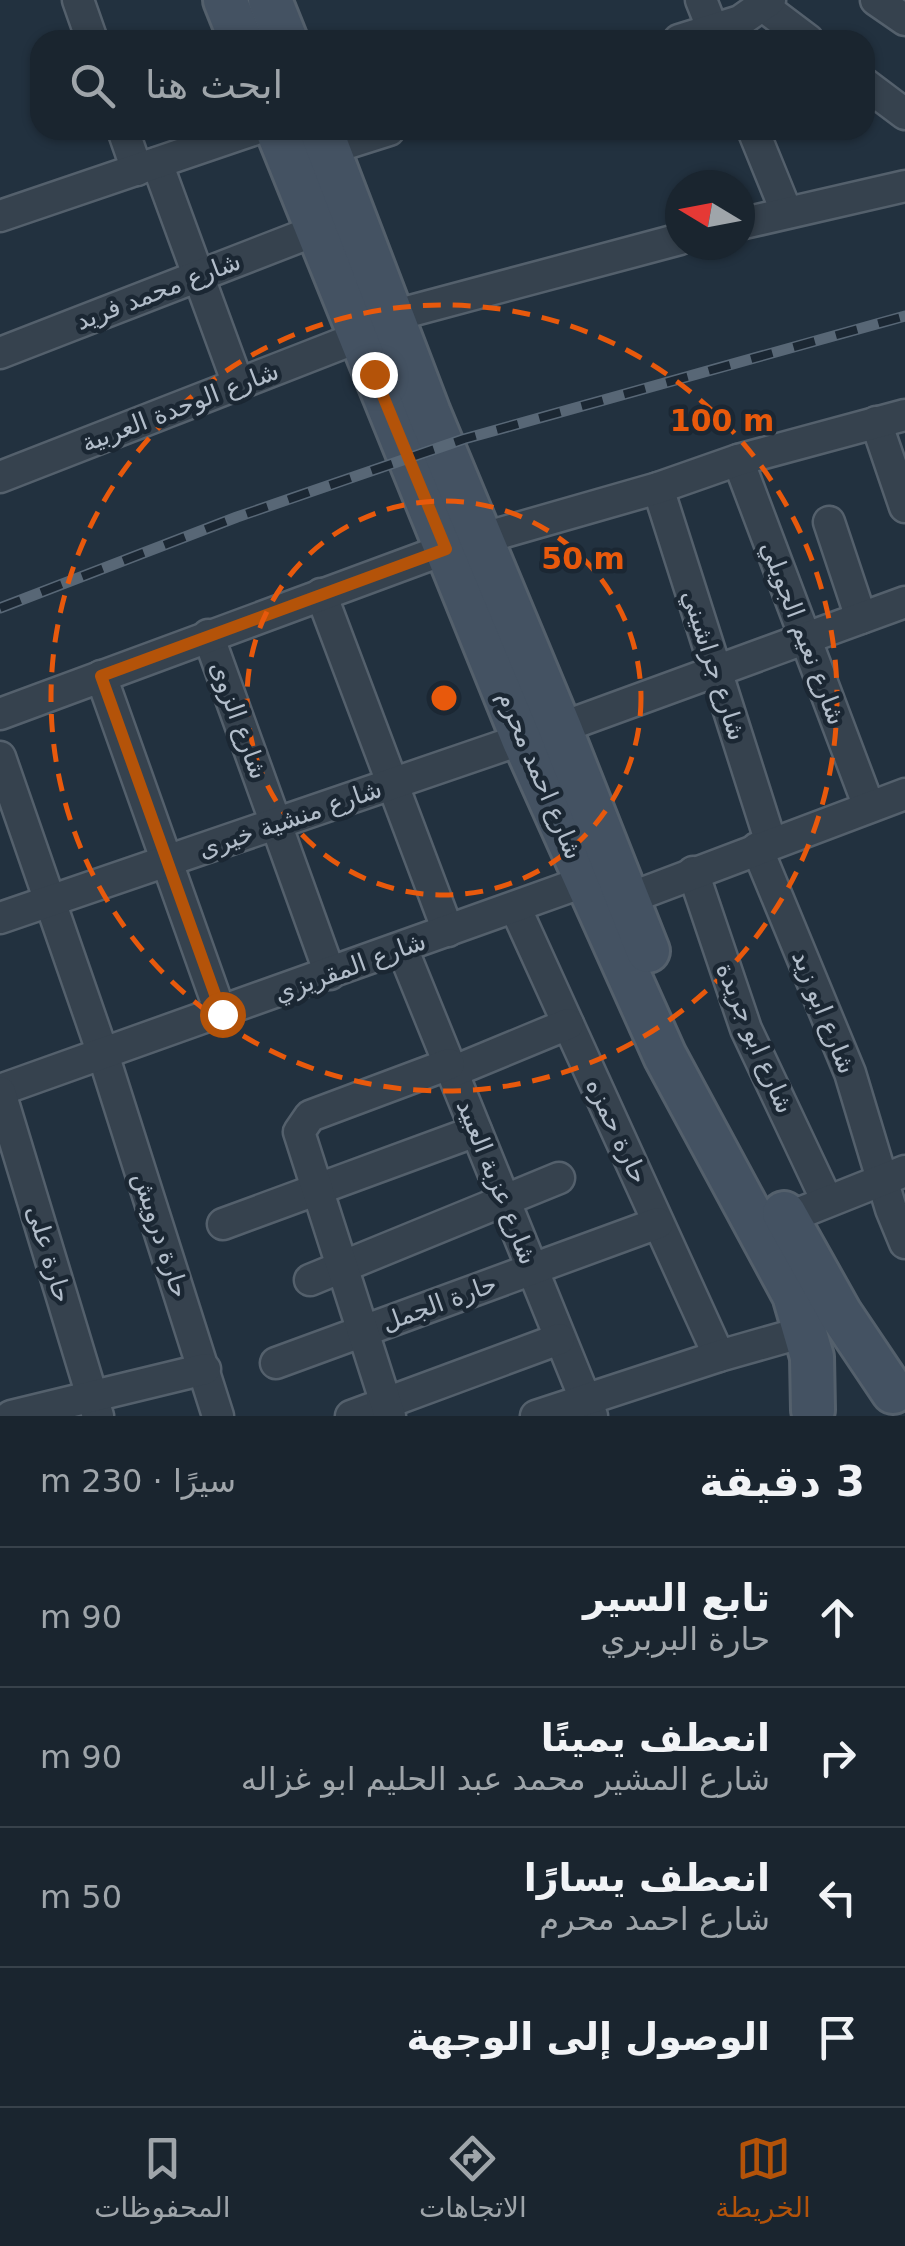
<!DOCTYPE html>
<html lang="ar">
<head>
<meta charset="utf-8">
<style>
  body { margin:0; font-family:"DejaVu Sans",Vazirmatn,sans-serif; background:#27313b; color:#f1f3f6; direction:rtl }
  .compass { position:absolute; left:665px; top:170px; width:90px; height:90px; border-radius:50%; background:#1a252f; box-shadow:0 2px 8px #0004; rotate:280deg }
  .stop { position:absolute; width:30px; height:30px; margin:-22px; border:8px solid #b45309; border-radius:50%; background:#fff }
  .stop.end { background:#b45309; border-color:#fff; box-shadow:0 2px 10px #0008 }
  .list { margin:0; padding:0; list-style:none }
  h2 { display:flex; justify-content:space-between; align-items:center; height:130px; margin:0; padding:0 40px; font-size:42px }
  h2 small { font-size:32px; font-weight:400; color:#9fa5aa }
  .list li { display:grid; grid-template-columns:65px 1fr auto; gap:30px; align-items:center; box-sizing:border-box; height:140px; padding:0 40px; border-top:2px solid #38424b }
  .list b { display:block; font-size:38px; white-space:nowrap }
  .list p { margin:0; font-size:32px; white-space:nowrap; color:#9fa5aa }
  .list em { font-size:32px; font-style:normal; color:#9fa5aa }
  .icon { flex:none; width:55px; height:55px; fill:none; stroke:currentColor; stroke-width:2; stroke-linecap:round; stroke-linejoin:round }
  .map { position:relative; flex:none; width:905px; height:1416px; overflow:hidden; direction:ltr }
  .search { position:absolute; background:#1a252f; box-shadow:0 2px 8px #0004; left:30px; right:30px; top:30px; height:110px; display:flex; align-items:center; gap:25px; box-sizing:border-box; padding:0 35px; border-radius:30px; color:#9fa5aa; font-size:38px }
  .sheet { height:690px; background:#1a252f }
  nav { display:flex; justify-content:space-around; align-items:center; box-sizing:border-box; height:140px; border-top:2px solid #38424b; background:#1a252f; font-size:28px; color:#9fa5aa }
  nav a { display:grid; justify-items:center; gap:5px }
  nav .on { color:#b45309 }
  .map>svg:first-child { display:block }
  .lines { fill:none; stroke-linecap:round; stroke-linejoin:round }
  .street-casing { stroke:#54606c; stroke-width:35 }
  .secondary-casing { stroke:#54606c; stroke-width:48 }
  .street { stroke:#36424e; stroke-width:30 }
  .secondary { stroke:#445262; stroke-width:42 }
  .rail-casing { stroke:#586776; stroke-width:11 }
  .rail { stroke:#1b2733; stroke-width:8; stroke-dasharray:22; stroke-linecap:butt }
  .route { stroke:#b45309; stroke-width:12 }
  .ring { fill:none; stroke:#e8590c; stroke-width:5; stroke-dasharray:18 12 }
  .labels { text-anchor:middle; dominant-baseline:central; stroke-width:9; stroke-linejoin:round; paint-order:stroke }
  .street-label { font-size:25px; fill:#b2bdca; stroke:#1b2733 }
  .centre { fill:#e8590c; stroke:#1b2733; stroke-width:5 }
  .ring-label { font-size:30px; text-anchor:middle; font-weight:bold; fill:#e8590c; stroke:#1b2733; stroke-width:9; stroke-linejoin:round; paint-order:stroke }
</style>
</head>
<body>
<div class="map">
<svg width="905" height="1416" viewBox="0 0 905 1416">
  <rect width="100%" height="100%" fill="#22313f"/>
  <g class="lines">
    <!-- street casing -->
    <g class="street-casing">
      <g id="street">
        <path d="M 78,0 L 92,40"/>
        <path d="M 701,0 L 717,40"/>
        <path d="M 876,0 L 905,20"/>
        <path d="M 763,6 L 808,40"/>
        <path d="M 679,40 L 740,21 L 770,0"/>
        <path d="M 865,84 L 905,114"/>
        <path d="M 123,130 L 137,170"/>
        <path d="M 753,130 L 786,211"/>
        <path d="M 329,149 L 389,130"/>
        <path d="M 157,163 L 238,384"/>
        <path d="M 0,216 L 253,130"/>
        <path d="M 740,224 L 905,186"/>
        <path d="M 392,316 L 680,239"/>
        <path d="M 0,353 L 317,230"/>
        <path d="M 876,422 L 905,507"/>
        <path d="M 738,460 L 869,807"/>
        <path d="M 0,477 L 359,337"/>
        <path d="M 658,488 L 771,843"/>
        <path d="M 829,522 L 861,618"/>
        <path d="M 480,539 L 658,488 L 738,460 L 905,415"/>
        <path d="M 321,594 L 448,931"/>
        <path d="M 208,635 L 330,974"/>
        <path d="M 101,676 L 221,1014"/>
        <path d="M 0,714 L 446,549"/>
        <path d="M 560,728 L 905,602"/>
        <path d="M 0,757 L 103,1054 L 218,1416"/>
        <path d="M 757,848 L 850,1073 L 891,1209 L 905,1243"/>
        <path d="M 693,872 L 746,1029 L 827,1201"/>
        <path d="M 611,905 L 905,794"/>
        <path d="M 515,907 L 719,1356"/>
        <path d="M 0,918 L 523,739"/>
        <path d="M 402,948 L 592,1416"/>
        <path d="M 452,1072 L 568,1024"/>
        <path d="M 0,1090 L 586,881"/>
        <path d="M 0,1092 L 98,1416"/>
        <path d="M 787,1218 L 905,1171"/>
        <path d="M 223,1224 L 476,1131"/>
        <path d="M 310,1280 L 559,1178"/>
        <path d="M 276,1363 L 658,1223"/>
        <path d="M 11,1416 L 205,1369"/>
        <path d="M 351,1416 L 559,1339"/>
        <path d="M 390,1416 L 299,1132 L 310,1116 L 449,1064"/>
        <path d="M 536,1416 L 719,1356 L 807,1331"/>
      </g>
    </g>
    <!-- secondary casing -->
    <g class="secondary-casing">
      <g id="secondary">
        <path d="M 225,0 L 241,40"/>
        <path d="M 270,0 L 286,40"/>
        <path d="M 277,130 L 523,739 L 665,1056 L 794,1295 L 812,1357 L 813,1410"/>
        <path d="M 321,130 L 429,413 L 560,728 L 648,951"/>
        <path d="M 784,1213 L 840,1313 L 893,1392"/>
      </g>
    </g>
    <!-- street -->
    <use href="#street" class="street"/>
    <!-- secondary -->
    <use href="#secondary" class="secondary"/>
    <!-- rail casing -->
    <g class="rail-casing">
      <path id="rail" d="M 0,608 L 237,517 L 464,439 L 905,316"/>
    </g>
    <!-- rail -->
    <use href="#rail" class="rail"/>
  </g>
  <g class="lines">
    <!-- route -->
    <path class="route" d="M 222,1014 L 101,676 L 446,549 L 374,374"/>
  </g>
  <!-- distance rings -->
  <g class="ring">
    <circle cx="444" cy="698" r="197"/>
    <circle cx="444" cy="698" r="393"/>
  </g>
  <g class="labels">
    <!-- street labels -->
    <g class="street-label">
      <text transform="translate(158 291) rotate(-21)">شارع محمد فريد</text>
      <text transform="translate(180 407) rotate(-21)">شارع الوحدة العربية</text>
      <text transform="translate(803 633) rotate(69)">شارع نعيم الجويلي</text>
      <text transform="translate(714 665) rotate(72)">شارع جراشيني</text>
      <text transform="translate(239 720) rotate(70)">شارع الزوى</text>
      <text transform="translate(540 775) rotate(67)">شارع احمد محرم</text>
      <text transform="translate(290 819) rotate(-19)">شارع منشية خيرى</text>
      <text transform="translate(350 967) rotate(-20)">شارع المقريزي</text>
      <text transform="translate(824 1012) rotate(68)">شارع ابو زيد</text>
      <text transform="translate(755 1038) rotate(67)">شارع ابو جريدة</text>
      <text transform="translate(617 1131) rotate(65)">حارة حمزه</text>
      <text transform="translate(497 1182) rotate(68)">شارع عزبة العبيد</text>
      <text transform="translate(161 1235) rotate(72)">حارة درويش</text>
      <text transform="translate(49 1254) rotate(73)">حارة على</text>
      <text transform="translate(439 1303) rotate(-20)">حارة الجمل</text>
    </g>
  </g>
  <circle cx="444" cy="698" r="15" class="centre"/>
  <g class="ring-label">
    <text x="722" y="431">100 m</text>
    <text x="583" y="569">50 m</text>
  </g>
</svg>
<svg class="compass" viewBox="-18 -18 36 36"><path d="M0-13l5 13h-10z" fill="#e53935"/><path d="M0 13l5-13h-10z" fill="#9fa5aa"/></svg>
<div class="stop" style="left:222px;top:1014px"></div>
<div class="stop end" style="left:374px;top:374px"></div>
<div class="search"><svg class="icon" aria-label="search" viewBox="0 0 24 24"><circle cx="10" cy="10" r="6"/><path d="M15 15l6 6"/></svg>ابحث هنا</div>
</div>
<section class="sheet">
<h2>3 دقيقة<small>سيرًا · 230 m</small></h2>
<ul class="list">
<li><svg class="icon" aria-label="ahead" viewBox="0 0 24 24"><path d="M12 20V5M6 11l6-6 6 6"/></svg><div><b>تابع السير</b><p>حارة البربري</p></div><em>90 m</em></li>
<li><svg class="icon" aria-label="right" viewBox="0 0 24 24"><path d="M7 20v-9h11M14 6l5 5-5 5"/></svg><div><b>انعطف يمينًا</b><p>شارع المشير محمد عبد الحليم ابو غزاله</p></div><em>90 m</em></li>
<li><svg class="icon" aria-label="left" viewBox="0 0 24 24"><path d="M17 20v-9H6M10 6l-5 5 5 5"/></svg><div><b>انعطف يسارًا</b><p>شارع احمد محرم</p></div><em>50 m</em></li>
<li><svg class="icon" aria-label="arrive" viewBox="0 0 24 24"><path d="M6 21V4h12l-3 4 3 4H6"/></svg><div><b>الوصول إلى الوجهة</b></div></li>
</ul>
</section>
<nav>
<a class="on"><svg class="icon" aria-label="map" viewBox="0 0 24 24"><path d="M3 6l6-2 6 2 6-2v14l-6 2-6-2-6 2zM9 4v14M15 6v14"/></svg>الخريطة</a>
<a><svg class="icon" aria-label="directions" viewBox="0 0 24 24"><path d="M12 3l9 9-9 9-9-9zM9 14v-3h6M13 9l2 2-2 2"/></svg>الاتجاهات</a>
<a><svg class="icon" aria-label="saved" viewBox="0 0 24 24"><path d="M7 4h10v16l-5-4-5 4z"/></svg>المحفوظات</a>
</nav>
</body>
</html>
